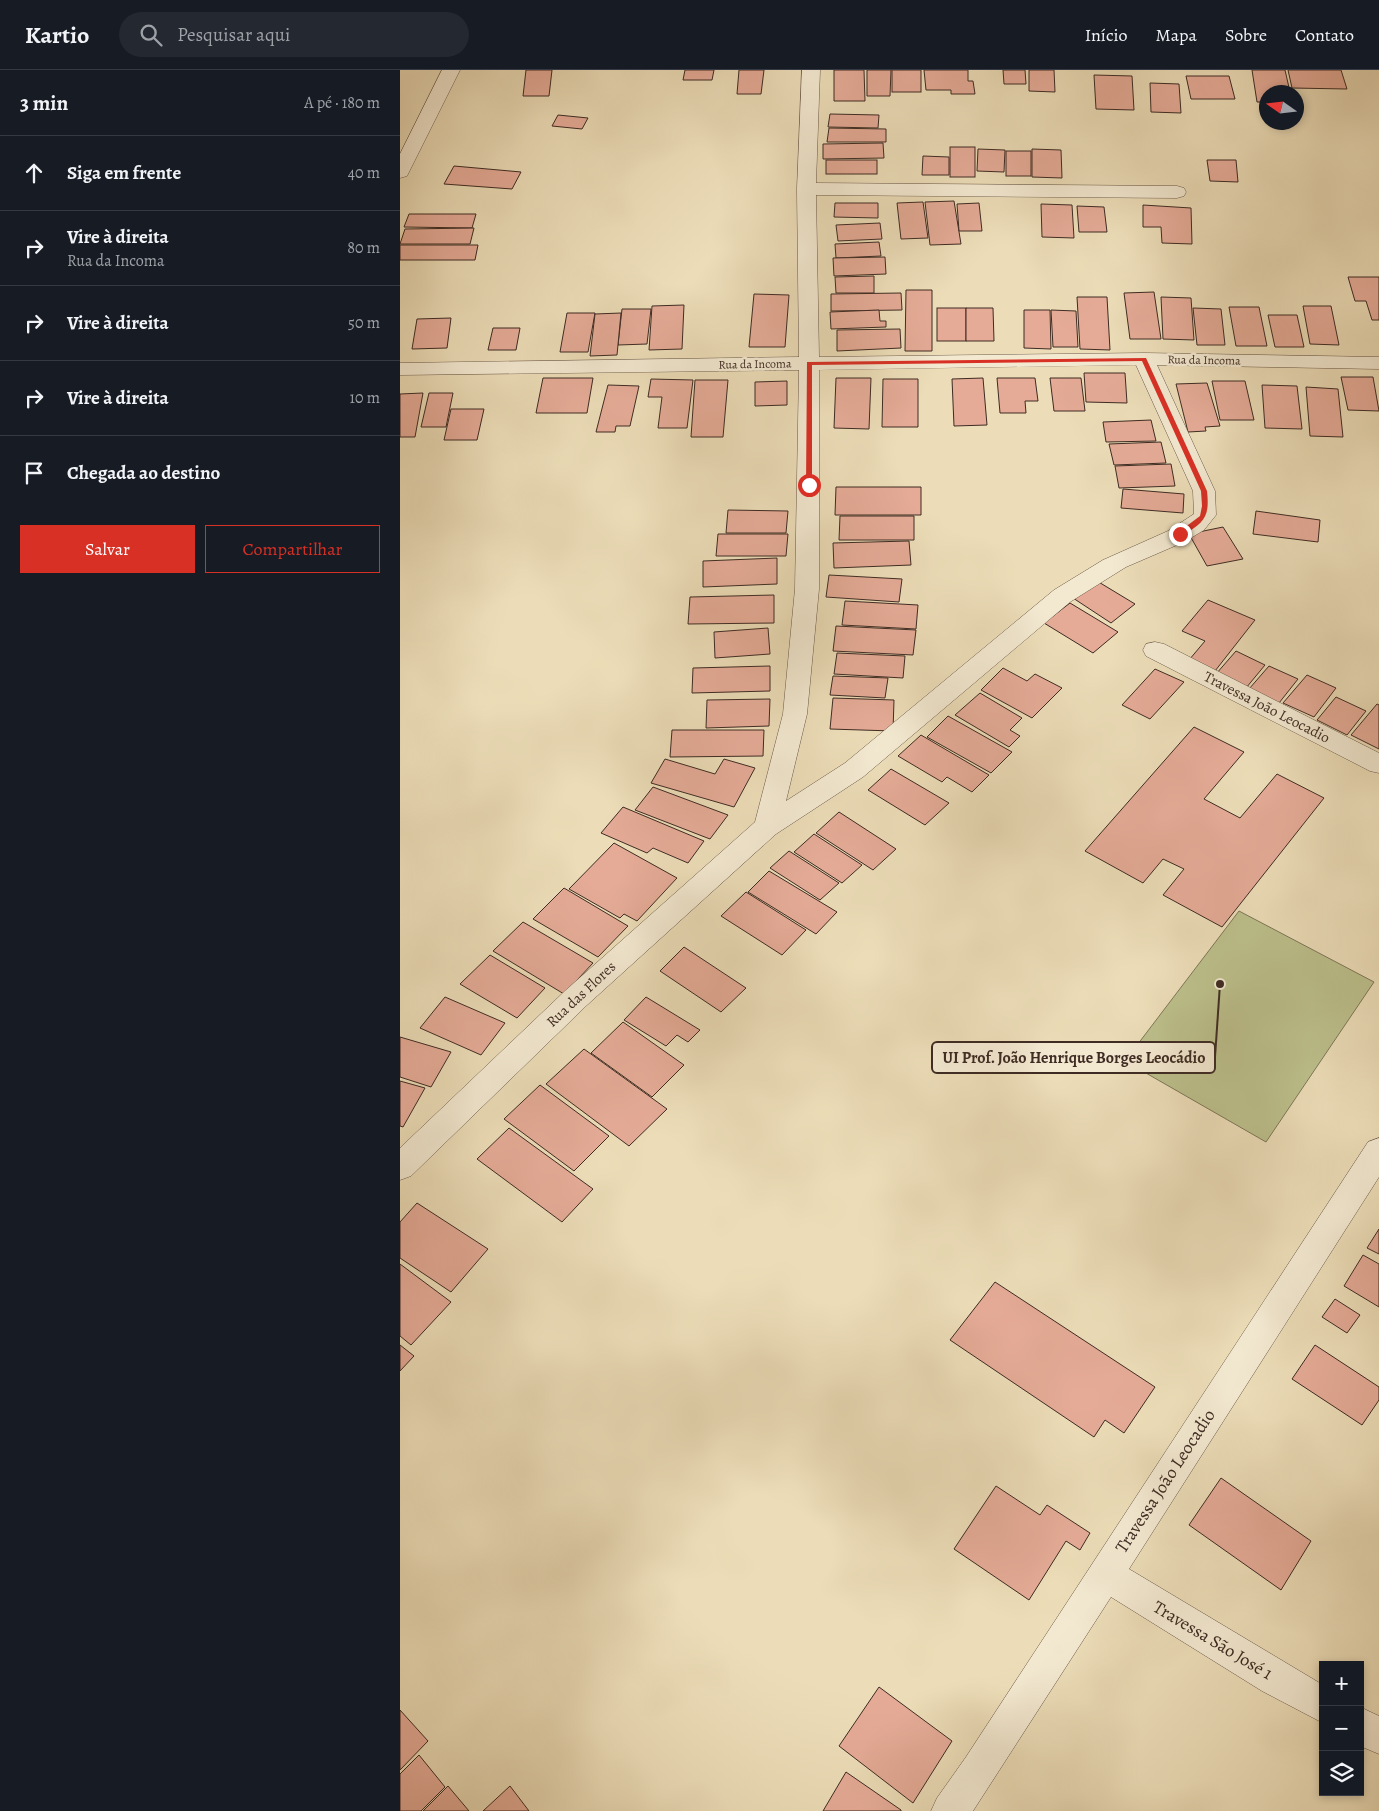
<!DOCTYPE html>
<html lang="pt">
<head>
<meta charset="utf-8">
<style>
  body { margin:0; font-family:Alegreya,serif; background:#242831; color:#f1f3f6 }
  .controls { position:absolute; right:15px; bottom:15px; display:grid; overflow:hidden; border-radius:0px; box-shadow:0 2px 8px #0003 }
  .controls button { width:45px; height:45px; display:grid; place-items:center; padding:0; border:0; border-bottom:1px solid #363941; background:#171b24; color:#f1f3f6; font:25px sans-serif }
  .compass { position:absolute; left:859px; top:15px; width:45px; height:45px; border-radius:50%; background:#171b24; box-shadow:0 2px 8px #0003; rotate:284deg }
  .stop { position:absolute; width:15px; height:15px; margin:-11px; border:4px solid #d93025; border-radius:50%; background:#fff }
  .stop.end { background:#d93025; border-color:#fff; box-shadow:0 1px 5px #0008 }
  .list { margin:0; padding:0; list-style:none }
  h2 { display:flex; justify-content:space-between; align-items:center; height:65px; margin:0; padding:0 20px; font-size:21px }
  h2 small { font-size:16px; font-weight:400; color:#9ea1a6 }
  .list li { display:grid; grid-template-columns:32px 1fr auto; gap:15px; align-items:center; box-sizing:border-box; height:75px; padding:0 20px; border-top:1px solid #363941 }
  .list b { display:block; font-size:19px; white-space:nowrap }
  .list p { margin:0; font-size:16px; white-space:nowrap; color:#9ea1a6 }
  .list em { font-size:16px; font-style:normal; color:#9ea1a6 }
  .actions { display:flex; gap:10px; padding:15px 20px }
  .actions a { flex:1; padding:11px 0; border:1px solid #d93025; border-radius:0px; text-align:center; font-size:18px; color:#d93025 }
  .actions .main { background:#d93025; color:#fff }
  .icon { flex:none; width:28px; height:28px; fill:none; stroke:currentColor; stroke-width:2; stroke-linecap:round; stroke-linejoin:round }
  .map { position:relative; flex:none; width:979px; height:1741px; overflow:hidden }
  header { display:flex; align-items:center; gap:30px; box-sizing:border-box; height:70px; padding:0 25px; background:#171b24; border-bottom:1px solid #363941 }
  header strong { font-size:24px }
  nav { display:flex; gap:28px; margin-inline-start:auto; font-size:18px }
  .search { width:350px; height:45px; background:#242831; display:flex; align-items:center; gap:12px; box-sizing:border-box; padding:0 18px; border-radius:28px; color:#9ea1a6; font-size:19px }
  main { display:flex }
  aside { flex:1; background:#171b24 }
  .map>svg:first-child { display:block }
  .green { fill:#bcc08c; stroke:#7d7658 }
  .building { fill:#e5ab97; stroke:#3e2b23 }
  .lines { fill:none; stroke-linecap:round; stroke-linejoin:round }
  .minor-casing { stroke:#6a5848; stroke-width:1 }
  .minor { fill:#f3e9d1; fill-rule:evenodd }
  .route { fill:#d93025 }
  .labels { text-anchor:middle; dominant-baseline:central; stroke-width:5; stroke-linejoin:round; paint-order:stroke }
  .far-street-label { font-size:12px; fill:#3e2b23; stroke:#f3e9d1 }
  .street-label { font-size:15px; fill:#3e2b23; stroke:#f3e9d1 }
  .near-street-label { font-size:18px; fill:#3e2b23; stroke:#f3e9d1 }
  .leader { fill:none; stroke:#3e2b23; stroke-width:2 }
  .callout-dot { fill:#3e2b23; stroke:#f3e9d1; stroke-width:2 }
  .callout { fill:#f3e9d1; stroke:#3e2b23; stroke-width:2 }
  .callout-label { font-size:16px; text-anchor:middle; font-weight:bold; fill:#3e2b23 }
</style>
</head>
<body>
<header>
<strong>Kartio</strong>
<div class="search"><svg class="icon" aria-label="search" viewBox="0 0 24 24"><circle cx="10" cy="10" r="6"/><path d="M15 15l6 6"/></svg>Pesquisar aqui</div>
<nav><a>Início</a><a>Mapa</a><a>Sobre</a><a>Contato</a></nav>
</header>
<main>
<aside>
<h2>3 min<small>A pé · 180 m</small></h2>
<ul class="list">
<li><svg class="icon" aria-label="ahead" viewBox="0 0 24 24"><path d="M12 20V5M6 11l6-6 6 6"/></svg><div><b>Siga em frente</b></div><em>40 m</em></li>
<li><svg class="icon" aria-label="right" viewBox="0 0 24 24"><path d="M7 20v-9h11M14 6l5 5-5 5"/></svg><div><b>Vire à direita</b><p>Rua da Incoma</p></div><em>80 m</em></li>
<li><svg class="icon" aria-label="right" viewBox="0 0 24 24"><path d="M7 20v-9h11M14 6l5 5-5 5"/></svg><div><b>Vire à direita</b></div><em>50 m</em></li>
<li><svg class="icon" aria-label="right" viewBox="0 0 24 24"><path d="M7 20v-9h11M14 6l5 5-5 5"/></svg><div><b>Vire à direita</b></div><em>10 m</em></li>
<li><svg class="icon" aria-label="arrive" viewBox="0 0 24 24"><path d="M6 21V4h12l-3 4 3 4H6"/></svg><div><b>Chegada ao destino</b></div></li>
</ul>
<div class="actions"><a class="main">Salvar</a><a>Compartilhar</a></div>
</aside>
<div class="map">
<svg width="979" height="1741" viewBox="0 0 979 1741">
  <rect width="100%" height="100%" fill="#ecddb8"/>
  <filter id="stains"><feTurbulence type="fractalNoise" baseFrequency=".004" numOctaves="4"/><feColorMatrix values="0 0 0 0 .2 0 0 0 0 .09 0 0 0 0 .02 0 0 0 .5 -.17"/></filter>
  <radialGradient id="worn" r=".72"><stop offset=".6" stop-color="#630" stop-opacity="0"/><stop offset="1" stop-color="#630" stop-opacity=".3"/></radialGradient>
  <!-- green -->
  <path class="green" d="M 839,841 L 974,912 L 866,1072 L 725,991 Z"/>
  <!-- building -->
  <g class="building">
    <path d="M 126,0 L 152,0 L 149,26 L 123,26 Z"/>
    <path d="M 285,0 L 314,0 L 312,10 L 283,10 Z"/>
    <path d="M 339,0 L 364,0 L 361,24 L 337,24 Z"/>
    <path d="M 434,0 L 464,0 L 465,31 L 434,31 Z"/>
    <path d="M 467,0 L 491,0 L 490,26 L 467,26 Z"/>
    <rect x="492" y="0" width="29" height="22"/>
    <path d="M 524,0 L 568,0 L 568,11 L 573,11 L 575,24 L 551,24 L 551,20 L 526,20 Z"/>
    <path d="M 603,0 L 625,0 L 626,14 L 604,14 Z"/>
    <path d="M 629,0 L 654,0 L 655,22 L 629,21 Z"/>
    <path d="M 852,0 L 885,0 L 890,22 L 866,22 L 866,32 L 857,32 Z"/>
    <path d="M 888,0 L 941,0 L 947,19 L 892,18 Z"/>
    <path d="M 694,5 L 732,6 L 734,40 L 696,39 Z"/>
    <path d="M 786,6 L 829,6 L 835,29 L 791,29 Z"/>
    <path d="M 750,13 L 779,14 L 781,43 L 751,42 Z"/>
    <path d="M 430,44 L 479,45 L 478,58 L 428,57 Z"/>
    <path d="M 158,45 L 188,48 L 182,59 L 152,56 Z"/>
    <path d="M 429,58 L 486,59 L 486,72 L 427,72 Z"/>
    <path d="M 483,73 L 484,88 L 423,89 L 423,74 Z"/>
    <rect x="550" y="77" width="25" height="30"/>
    <path d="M 578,79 L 605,80 L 604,102 L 577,101 Z"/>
    <path d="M 632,79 L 661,80 L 662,108 L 632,107 Z"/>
    <rect x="606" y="81" width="25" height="25"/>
    <path d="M 523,86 L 549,87 L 549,105 L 522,105 Z"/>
    <rect x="426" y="90" width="51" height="14"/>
    <path d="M 807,90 L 836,90 L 838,112 L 810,111 Z"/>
    <path d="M 54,96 L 121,102 L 112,119 L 44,114 Z"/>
    <path d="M 554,131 L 561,174 L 530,175 L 525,132 Z"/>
    <path d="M 523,132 L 528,168 L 501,169 L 497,133 Z"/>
    <path d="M 435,133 L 478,133 L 478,148 L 434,147 Z"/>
    <path d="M 579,133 L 582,161 L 559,161 L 557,134 Z"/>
    <path d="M 641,134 L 672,135 L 674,168 L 642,167 Z"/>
    <path d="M 743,135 L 791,138 L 792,174 L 762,173 L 761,157 L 743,157 Z"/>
    <path d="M 677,136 L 704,137 L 707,162 L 679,162 Z"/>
    <path d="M 9,144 L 76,144 L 72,158 L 4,157 Z"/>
    <path d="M 480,153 L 482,169 L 438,171 L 436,155 Z"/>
    <path d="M 74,158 L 70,174 L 0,174 L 5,159 Z"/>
    <path d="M 479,172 L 481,186 L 436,188 L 435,174 Z"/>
    <path d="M 0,175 L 78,175 L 75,190 L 0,190 Z"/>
    <path d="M 485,187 L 486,204 L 434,206 L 433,188 Z"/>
    <path d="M 474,206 L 474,223 L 436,223 L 435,207 Z"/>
    <path d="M 948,207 L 979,207 L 979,250 L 972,250 L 966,231 L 955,231 Z"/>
    <path d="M 506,220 L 532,220 L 532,281 L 505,281 Z"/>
    <path d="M 754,222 L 761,269 L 730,269 L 724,223 Z"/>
    <path d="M 501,223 L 502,240 L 431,241 L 431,224 Z"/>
    <path d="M 354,224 L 389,225 L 385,277 L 349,277 Z"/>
    <path d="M 677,227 L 707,227 L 710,280 L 680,279 Z"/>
    <path d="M 761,227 L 791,228 L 794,270 L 763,269 Z"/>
    <path d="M 284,235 L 282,279 L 249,280 L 252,236 Z"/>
    <path d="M 903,236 L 931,236 L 939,275 L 910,274 Z"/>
    <path d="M 829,237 L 859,237 L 867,276 L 836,276 Z"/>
    <rect x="537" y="238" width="29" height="33"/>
    <path d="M 566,238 L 593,238 L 594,271 L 566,271 Z"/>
    <path d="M 793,238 L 821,239 L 825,275 L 797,275 Z"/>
    <path d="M 222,239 L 251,239 L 247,274 L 218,275 Z"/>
    <path d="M 479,240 L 480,251 L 486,251 L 486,257 L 431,259 L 430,242 Z"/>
    <path d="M 624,240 L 650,240 L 651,279 L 624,278 Z"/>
    <path d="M 651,240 L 676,241 L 678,277 L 653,277 Z"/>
    <path d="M 167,243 L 195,243 L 188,282 L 160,282 Z"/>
    <path d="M 221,243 L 217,285 L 190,286 L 195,244 Z"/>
    <path d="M 868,245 L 897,245 L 904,277 L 875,277 Z"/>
    <path d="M 51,248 L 47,278 L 12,279 L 17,249 Z"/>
    <path d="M 93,258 L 120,258 L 116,280 L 88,280 Z"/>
    <path d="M 500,259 L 501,278 L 437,281 L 437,260 Z"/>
    <path d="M 684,303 L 725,303 L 727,333 L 686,332 Z"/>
    <path d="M 941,307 L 973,307 L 979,341 L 948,340 Z"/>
    <path d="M 143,308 L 193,308 L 187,343 L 136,343 Z"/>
    <path d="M 436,308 L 471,308 L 469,359 L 434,358 Z"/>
    <path d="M 583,308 L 587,355 L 554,356 L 552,309 Z"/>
    <path d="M 597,308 L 635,308 L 638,331 L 625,331 L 626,343 L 600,343 Z"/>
    <path d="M 650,308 L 681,308 L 685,341 L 654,341 Z"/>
    <path d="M 251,309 L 293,310 L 287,358 L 258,358 L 262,327 L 248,327 Z"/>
    <path d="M 483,309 L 518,309 L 518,357 L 482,357 Z"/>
    <path d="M 295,310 L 328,310 L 323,367 L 291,367 Z"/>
    <path d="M 387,311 L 387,335 L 355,336 L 355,312 Z"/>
    <path d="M 812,311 L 845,311 L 854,350 L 820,350 Z"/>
    <path d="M 807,313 L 820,356 L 805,357 L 806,361 L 788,362 L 776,314 Z"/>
    <path d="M 208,315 L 239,316 L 230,356 L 216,356 L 215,362 L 196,362 Z"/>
    <path d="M 862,315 L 897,316 L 902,359 L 865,358 Z"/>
    <path d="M 906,317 L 938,319 L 943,367 L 910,366 Z"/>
    <path d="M 23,323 L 15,367 L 0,367 L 0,324 Z"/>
    <path d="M 29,323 L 53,323 L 46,357 L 21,357 Z"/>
    <path d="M 51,339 L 84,339 L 77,370 L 44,370 Z"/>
    <path d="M 751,350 L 756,371 L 706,372 L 703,352 Z"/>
    <path d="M 761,372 L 766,393 L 714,395 L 709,374 Z"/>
    <path d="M 771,394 L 775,416 L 719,418 L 715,396 Z"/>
    <path d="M 436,417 L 521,417 L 521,445 L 435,445 Z"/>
    <path d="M 723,419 L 784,424 L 783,443 L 721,438 Z"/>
    <path d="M 328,440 L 388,441 L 386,463 L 326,463 Z"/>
    <path d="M 856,441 L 920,450 L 918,472 L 853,464 Z"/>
    <path d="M 440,446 L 514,446 L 514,470 L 439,470 Z"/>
    <path d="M 823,457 L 843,489 L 807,496 L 789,464 Z"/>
    <path d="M 318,464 L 388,464 L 386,486 L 316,486 Z"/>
    <path d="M 509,471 L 511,495 L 434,498 L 433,473 Z"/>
    <path d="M 377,488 L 377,514 L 303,517 L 303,491 Z"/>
    <path d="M 429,505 L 502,509 L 499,532 L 426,527 Z"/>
    <path d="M 697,511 L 735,534 L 711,553 L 673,528 Z"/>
    <path d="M 374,525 L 374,553 L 288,554 L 290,527 Z"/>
    <path d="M 808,530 L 855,550 L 815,601 L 789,590 L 805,571 L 782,561 Z"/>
    <path d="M 445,531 L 518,535 L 516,559 L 442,555 Z"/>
    <path d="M 670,533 L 718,562 L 693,583 L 644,553 Z"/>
    <path d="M 436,556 L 516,560 L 513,585 L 433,581 Z"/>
    <path d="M 368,558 L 370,584 L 315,588 L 314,562 Z"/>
    <path d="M 836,581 L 865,595 L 846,618 L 816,604 Z"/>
    <path d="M 437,583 L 505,586 L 503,608 L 434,604 Z"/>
    <path d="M 370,596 L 370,621 L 292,623 L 293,598 Z"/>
    <path d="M 869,596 L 898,609 L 879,633 L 849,619 Z"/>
    <path d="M 603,598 L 627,611 L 635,604 L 662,618 L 632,648 L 581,620 Z"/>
    <path d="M 755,599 L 784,612 L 750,649 L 722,635 Z"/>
    <path d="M 907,605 L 936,618 L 914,647 L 883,633 Z"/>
    <path d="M 433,606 L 488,608 L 485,628 L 430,625 Z"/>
    <path d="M 580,623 L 622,648 L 610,660 L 620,666 L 609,677 L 555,645 Z"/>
    <path d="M 936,627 L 966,641 L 947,665 L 917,650 Z"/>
    <path d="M 433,628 L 494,630 L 493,661 L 430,659 Z"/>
    <path d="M 370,629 L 369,656 L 306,658 L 307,630 Z"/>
    <path d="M 977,634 L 979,635 L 979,679 L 951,665 Z"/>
    <path d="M 548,646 L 612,682 L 591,703 L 527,667 Z"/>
    <path d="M 794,657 L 844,682 L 804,729 L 840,748 L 877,704 L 924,728 L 822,857 L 763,825 L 784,799 L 763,789 L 743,813 L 685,781 Z"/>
    <path d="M 272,660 L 364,660 L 363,686 L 270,687 Z"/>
    <path d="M 521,665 L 589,705 L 572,722 L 547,707 L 542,712 L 498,686 Z"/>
    <path d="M 265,689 L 315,704 L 324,689 L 355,698 L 334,737 L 251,713 Z"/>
    <path d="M 491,699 L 549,733 L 525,755 L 468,720 Z"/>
    <path d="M 253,717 L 328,745 L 310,769 L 235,740 Z"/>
    <path d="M 223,737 L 304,771 L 288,793 L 253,778 L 247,783 L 201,763 Z"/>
    <path d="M 439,742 L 496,779 L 473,800 L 416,763 Z"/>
    <path d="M 414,764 L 462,795 L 442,813 L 394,782 Z"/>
    <path d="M 214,773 L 277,808 L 237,851 L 224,844 L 220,848 L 169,819 Z"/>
    <path d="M 389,781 L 439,813 L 420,830 L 370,798 Z"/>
    <path d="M 369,801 L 437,842 L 416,864 L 348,822 Z"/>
    <path d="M 164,818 L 228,856 L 198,887 L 133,849 Z"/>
    <path d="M 346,822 L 406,860 L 382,885 L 321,846 Z"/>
    <path d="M 123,852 L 193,893 L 164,924 L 93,881 Z"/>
    <path d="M 284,877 L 346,918 L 321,942 L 260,901 Z"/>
    <path d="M 90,885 L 145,918 L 117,948 L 60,914 Z"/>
    <path d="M 45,927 L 105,953 L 81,985 L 20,958 Z"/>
    <path d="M 246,927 L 300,960 L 288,972 L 277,965 L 266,976 L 224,950 Z"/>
    <path d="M 223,952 L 284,995 L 252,1027 L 191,983 Z"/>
    <path d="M 0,967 L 51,982 L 31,1017 L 0,1007 Z"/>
    <path d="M 184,979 L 267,1039 L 229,1076 L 146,1014 Z"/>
    <path d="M 0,1011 L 25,1018 L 3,1057 L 0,1056 Z"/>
    <path d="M 140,1015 L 209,1066 L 174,1101 L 104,1049 Z"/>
    <path d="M 109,1058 L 193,1119 L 162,1152 L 77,1089 Z"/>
    <path d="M 17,1133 L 88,1179 L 51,1222 L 0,1188 L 0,1152 Z"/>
    <path d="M 979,1159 L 979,1184 L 967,1178 Z"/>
    <path d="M 963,1185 L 979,1194 L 979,1237 L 944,1216 Z"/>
    <path d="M 0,1194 L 51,1232 L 11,1275 L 0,1266 Z"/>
    <path d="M 595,1212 L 755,1317 L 724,1363 L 705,1350 L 694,1367 L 550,1270 Z"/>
    <path d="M 935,1229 L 960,1245 L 947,1263 L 922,1247 Z"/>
    <path d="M 0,1275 L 14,1286 L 0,1301 Z"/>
    <path d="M 915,1275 L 979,1317 L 979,1330 L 962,1355 L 892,1309 Z"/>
    <path d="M 821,1408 L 911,1471 L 881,1520 L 789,1455 Z"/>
    <path d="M 596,1416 L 640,1445 L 647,1435 L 690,1463 L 680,1480 L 666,1471 L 629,1530 L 554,1479 Z"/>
    <path d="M 479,1617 L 552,1671 L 513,1733 L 439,1676 Z"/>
    <path d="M 0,1640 L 28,1671 L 0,1700 Z"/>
    <path d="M 19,1685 L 45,1717 L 21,1741 L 0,1741 L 0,1704 Z"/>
    <path d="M 446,1702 L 501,1740 L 501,1741 L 423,1741 Z"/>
    <path d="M 48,1716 L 69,1741 L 23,1741 Z"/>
    <path d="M 110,1716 L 129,1741 L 83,1741 Z"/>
  </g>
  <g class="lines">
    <!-- minor casing -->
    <g class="minor-casing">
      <g id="minor">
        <path d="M 42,0 L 60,0 L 7,106 L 0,108 L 0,84 Z"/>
        <path d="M 402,0 L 420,0 L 416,113 L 777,116 L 784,118 L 786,122 L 784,126 L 777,128 L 416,125 L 419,287 L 744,283 L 979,287 L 979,299 L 757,295 L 815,421 L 816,445 L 804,460 L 784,472 L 726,497 L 670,532 L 463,707 L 376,764 L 186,936 L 11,1106 L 0,1110 L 0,1078 L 166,920 L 355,752 L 383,644 L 395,519 L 399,300 L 0,305 L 0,293 L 399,287 L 397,119 ZM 736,295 L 793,421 L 794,444 L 768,461 L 703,490 L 654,520 L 445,693 L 386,731 L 407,644 L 419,519 L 419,300 Z"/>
        <path d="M 755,572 L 764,574 L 979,683 L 979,703 L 970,701 L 746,586 L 743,580 L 746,574 Z"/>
        <path d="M 979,1068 L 979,1107 L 729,1499 L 923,1615 L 923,1653 L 862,1621 L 711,1527 L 573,1741 L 531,1741 L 537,1728 L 566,1687 L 968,1072 Z"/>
        <path d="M 960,1637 L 979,1646 L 979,1684 L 960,1676 Z"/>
      </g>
    </g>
    <!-- minor -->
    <use href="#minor" class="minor"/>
  </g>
  <!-- route -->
  <path class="route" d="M 746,288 L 807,421 C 810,448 804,452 782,466 L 776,464 L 800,446 L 802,436 L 801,421 L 742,291 L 412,295 L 412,415 L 409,417 L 406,415 L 407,292 Z"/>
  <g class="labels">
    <!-- far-street labels -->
    <g class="far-street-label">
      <text transform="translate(804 290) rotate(1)">Rua da Incoma</text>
      <text transform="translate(355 294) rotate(-1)">Rua da Incoma</text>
    </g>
    <!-- street labels -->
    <g class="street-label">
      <text transform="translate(867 637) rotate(27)">Travessa João Leocadio</text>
      <text transform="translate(181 924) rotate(-43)">Rua das Flores</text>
    </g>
    <!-- near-street labels -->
    <g class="near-street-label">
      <text transform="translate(765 1411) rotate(-57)">Travessa João Leocadio</text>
      <text transform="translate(813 1570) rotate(31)">Travessa São José 1</text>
    </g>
  </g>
  <!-- callouts -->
  <path class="leader" d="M820 914L815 987"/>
  <circle class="callout-dot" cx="820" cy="914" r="5"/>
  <rect class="callout" x="532" y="972" width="283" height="31" rx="5"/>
  <g class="callout-label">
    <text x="674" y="993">UI Prof. João Henrique Borges Leocádio</text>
  </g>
  <rect width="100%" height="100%" filter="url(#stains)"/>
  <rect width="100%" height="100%" fill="url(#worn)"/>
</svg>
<div class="controls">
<button>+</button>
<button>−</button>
<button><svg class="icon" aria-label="layers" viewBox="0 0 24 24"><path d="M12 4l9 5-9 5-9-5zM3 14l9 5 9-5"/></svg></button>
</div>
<svg class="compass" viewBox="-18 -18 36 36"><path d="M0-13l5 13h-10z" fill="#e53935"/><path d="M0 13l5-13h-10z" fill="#9ea1a6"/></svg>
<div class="stop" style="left:409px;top:415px"></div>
<div class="stop end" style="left:780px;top:464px"></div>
</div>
</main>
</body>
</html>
